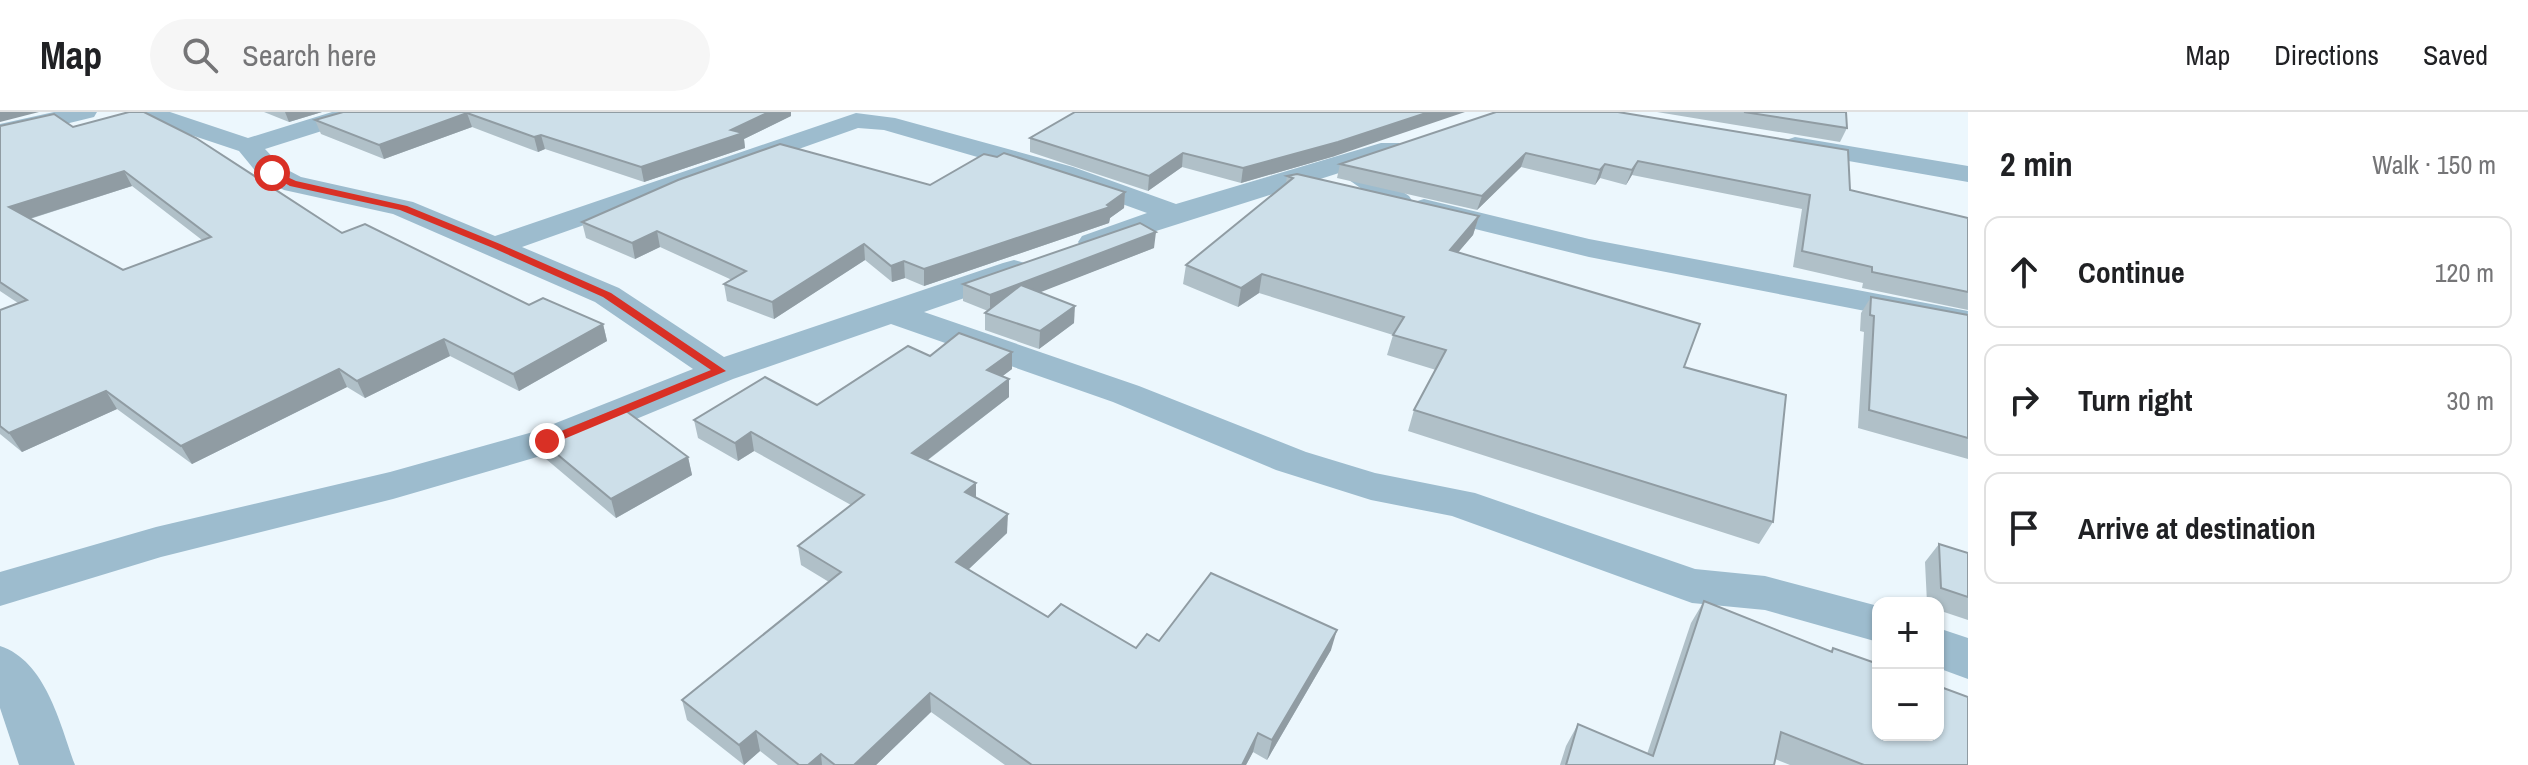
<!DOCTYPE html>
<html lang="en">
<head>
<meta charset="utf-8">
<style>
  body { margin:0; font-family:"Archivo Narrow",sans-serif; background:#f6f6f6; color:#202124 }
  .controls { position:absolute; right:24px; bottom:24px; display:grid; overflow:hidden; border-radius:16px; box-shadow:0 2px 6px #0004 }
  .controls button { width:72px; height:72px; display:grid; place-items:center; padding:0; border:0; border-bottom:2px solid #e0e0e0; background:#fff; color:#202124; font:40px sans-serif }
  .stop { position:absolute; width:24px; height:24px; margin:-18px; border:6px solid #d93025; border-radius:50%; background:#fff }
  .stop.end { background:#d93025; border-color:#fff; box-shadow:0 2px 8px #0008 }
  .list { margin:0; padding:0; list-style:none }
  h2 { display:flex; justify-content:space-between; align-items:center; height:104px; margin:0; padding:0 32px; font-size:34px }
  h2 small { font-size:26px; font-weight:400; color:#757577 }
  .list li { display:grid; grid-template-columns:52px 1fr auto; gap:24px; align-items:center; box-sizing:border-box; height:112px; margin:0 16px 16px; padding:0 16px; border:2px solid #e0e0e0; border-radius:16px }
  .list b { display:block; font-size:30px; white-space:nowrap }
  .list em { font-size:26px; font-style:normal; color:#757577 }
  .icon { flex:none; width:44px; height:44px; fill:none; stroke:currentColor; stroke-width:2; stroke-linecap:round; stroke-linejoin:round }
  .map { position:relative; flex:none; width:1968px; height:653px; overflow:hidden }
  header { display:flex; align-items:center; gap:48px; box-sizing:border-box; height:112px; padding:0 40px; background:#fff; border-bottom:2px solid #e0e0e0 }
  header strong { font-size:38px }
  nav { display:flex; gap:44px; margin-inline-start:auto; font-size:28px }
  .search { width:560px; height:72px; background:#f6f6f6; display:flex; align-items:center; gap:20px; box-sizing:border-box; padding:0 28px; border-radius:44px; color:#757577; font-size:30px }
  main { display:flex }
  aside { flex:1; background:#fff }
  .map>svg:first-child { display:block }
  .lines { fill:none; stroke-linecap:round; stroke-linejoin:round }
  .street { fill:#9dbcce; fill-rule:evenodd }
  .wall { fill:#b0c0c8; fill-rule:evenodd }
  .shaded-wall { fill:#909ca3 }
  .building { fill:#cddfe9; stroke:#909ca3; stroke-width:2; fill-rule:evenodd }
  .route { fill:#d93025 }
</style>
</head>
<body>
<header>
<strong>Map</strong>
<div class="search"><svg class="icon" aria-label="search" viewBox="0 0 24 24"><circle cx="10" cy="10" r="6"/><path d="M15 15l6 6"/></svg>Search here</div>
<nav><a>Map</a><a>Directions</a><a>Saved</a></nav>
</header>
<main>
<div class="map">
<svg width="1968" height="653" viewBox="0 0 1968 653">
  <rect width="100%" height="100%" fill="#ecf7fd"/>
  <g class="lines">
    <!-- street -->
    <g class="street">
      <path d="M 54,0 L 97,0 L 94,5 L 0,28 L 0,12 Z"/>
      <path d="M 134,0 L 170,0 L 248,26 L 332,0 L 369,0 L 366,5 L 265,37 L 282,55 L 301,65 L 413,90 L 495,124 L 856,1 L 895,6 L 1073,55 L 1176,92 L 1381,31 L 1399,31 L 1403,37 L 1399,43 L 1363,53 L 1409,84 L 1413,90 L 1409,96 L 1389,96 L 1339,61 L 1093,139 L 1082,136 L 1078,130 L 1082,124 L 1147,101 L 1053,67 L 884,18 L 858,16 L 522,135 L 619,176 L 724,245 L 1003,151 L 1014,148 L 1025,151 L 1030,158 L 1025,165 L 924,200 L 1139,274 L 1306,340 L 1375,361 L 1475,381 L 1695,457 L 1765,464 L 1878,494 L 1878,530 L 1765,498 L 1692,491 L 1452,404 L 1371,388 L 1276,358 L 1113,290 L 891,212 L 733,267 L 561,338 L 393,387 L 161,445 L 0,494 L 0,460 L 156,415 L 390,360 L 533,320 L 693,257 L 595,190 L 393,102 L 284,78 L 262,67 L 239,39 L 137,5 Z"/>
      <path d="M 1795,25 L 1968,54 L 1968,70 L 1786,38 L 1782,33 L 1786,28 Z"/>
      <path d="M 1424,87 L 1589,127 L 1968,199 L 1968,219 L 1589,145 L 1414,102 L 1410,96 L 1414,90 Z"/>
      <path d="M 1938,516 L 1968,526 L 1968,567 L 1938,556 Z"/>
      <path d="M 0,534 C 46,549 60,612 75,653 L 19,653 L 0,596 Z"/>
    </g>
  </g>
  <!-- wall -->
  <g class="wall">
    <path d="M 264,0 L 322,0 L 289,10 Z"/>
    <path d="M 343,0 L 791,0 L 791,4 L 744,27 L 745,36 L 644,70 L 545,37 L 538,40 L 472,15 L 384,47 L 321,22 L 315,8 Z"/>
    <path d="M 1496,0 L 1850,78 L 1968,106 L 1968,198 L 1862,176 L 1863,171 L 1793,155 L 1802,97 L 1632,63 L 1626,73 L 1600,66 L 1595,73 L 1521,55 L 1477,98 L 1337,66 L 1340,52 Z"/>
    <path d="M 1657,0 L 1846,0 L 1847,16 L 1840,30 Z"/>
    <path d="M 0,14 L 73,15 L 529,193 L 603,212 L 607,229 L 519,279 L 450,244 L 365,286 L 347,275 L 192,352 L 117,297 L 22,340 L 0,322 L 0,198 L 18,191 L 0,179 ZM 132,74 L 202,128 L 123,158 L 30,107 Z"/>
    <path d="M 1030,26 L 1335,44 L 1241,71 L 1182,55 L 1148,79 L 1030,40 Z"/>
    <path d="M 1287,64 L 1479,104 L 1473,123 L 1458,140 L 1684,255 L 1773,410 L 1759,432 L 1408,319 L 1414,298 L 1436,258 L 1387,243 L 1393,223 L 1259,181 L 1238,195 L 1183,172 L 1186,153 L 1286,71 Z"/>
    <path d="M 930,73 L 1125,80 L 1124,96 L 1110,106 L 1109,111 L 924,174 L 905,166 L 892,170 L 865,148 L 774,207 L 727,189 L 724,172 L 732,168 L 660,135 L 635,147 L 586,126 L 582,110 Z"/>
    <path d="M 1154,136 L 1039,180 L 1074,211 L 1039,237 L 985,218 L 985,201 L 988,199 L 963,189 L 963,172 Z"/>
    <path d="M 1871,185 L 1968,203 L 1968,347 L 1858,316 L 1864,220 L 1860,219 L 1861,201 Z"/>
    <path d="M 1012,240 L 1012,257 L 1002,264 L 1009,285 L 928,348 L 976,371 L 976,386 L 1007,421 L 968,458 L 1048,505 L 1136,536 L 1159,529 L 1331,538 L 1267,648 L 1253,640 L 1246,653 L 1005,653 L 931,600 L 876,653 L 778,653 L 760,639 L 744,653 L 687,608 L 682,588 L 829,470 L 801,453 L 798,434 L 851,393 L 754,339 L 738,349 L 698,326 L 694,308 L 817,293 Z"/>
    <path d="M 540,328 L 688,345 L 692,363 L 616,406 L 546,347 Z"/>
    <path d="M 1939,432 L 1968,441 L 1968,508 L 1938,498 L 1938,491 L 1927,491 L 1925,450 Z"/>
    <path d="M 1704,489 L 1830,540 L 1833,536 L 1968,653 L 1790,653 L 1775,647 L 1774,653 L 1560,653 L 1566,634 L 1578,612 L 1647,642 L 1691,511 Z"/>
  </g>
  <!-- shaded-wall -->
  <g class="shaded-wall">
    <path d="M 0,0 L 39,0 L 0,10 Z"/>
    <path d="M 285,0 L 322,0 L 289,10 Z"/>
    <path d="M 769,0 L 791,0 L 791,4 L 744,27 L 745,36 L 644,70 L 641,55 L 731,18 Z"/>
    <path d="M 1429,0 L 1465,0 L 1335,44 L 1241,71 L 1243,56 Z"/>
    <path d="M 467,1 L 472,15 L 384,47 L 379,33 Z"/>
    <path d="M 541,23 L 545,37 L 538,40 L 534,25 Z"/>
    <path d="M 1183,41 L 1182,55 L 1148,79 L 1149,64 Z"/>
    <path d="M 1526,41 L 1521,55 L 1477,98 L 1482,84 Z"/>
    <path d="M 1638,49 L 1632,63 L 1626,73 L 1632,58 Z"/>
    <path d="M 1605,52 L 1600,66 L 1595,73 L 1600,58 Z"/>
    <path d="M 124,59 L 132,74 L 19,110 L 9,95 Z"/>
    <path d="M 1125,80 L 1124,96 L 1110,106 L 1109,111 L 924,174 L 924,157 L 1107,93 Z"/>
    <path d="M 1479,104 L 1473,123 L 1444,157 L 1450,138 Z"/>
    <path d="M 657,119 L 660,135 L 635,147 L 632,131 Z"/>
    <path d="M 1156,120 L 1154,136 L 990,200 L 990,183 Z"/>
    <path d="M 864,132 L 865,148 L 774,207 L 772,190 Z"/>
    <path d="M 904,149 L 905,166 L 892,170 L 891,154 Z"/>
    <path d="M 1262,162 L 1259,181 L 1238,195 L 1241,176 Z"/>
    <path d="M 1075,194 L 1074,211 L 1039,237 L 1040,219 Z"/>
    <path d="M 603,212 L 607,229 L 519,279 L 513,262 Z"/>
    <path d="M 444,227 L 450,244 L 365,286 L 357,269 Z"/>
    <path d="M 1012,240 L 1012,257 L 987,276 L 987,258 Z"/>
    <path d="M 339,257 L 347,275 L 192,352 L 181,334 Z"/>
    <path d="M 1009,267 L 1009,285 L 913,359 L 912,341 Z"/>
    <path d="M 106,279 L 117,297 L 22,340 L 9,321 Z"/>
    <path d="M 751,320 L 754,339 L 738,349 L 735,331 Z"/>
    <path d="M 688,345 L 692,363 L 616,406 L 611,387 Z"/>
    <path d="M 976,371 L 976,389 L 965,380 Z"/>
    <path d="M 1008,402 L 1007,421 L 956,469 L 956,450 Z"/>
    <path d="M 1337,518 L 1331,538 L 1267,648 L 1272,628 Z"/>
    <path d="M 930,581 L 931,600 L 876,653 L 854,653 Z"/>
    <path d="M 756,619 L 760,639 L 744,653 L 739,633 Z"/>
    <path d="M 1258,621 L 1253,640 L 1246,653 L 1242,653 Z"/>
    <path d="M 821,642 L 822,653 L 808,653 Z"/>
  </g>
  <!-- building -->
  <g class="building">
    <path d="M 129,0 L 144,0 L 196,26 L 342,121 L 365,112 L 529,193 L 543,186 L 603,212 L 513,262 L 444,227 L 357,269 L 339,257 L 181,334 L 106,279 L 9,321 L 0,314 L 0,198 L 27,188 L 0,170 L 0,14 L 54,2 L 73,15 ZM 124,59 L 211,125 L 123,158 L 9,95 Z"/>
    <path d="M 343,0 L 769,0 L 731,18 L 743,21 L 641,55 L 541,23 L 534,25 L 467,1 L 379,33 L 315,8 Z"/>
    <path d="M 1075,0 L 1429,0 L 1338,30 L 1243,56 L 1183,41 L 1149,64 L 1030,26 Z"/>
    <path d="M 1496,0 L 1618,0 L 1848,38 L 1850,78 L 1968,106 L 1968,180 L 1872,160 L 1872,155 L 1802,139 L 1810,83 L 1638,49 L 1632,58 L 1605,52 L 1600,58 L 1526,41 L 1482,84 L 1340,52 Z"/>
    <path d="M 1744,0 L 1846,0 L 1847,16 Z"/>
    <path d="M 780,32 L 930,73 L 984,42 L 997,45 L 1004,41 L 1125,80 L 1107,93 L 1110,95 L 924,157 L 904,149 L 891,154 L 864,132 L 772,190 L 724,172 L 746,159 L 657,119 L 632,131 L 582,110 L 678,68 Z"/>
    <path d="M 1297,62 L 1479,104 L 1450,138 L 1700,212 L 1684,255 L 1786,283 L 1773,410 L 1414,298 L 1446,238 L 1393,223 L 1404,205 L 1262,162 L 1241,176 L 1186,153 L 1293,66 L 1287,64 Z"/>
    <path d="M 1140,111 L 1156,120 L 990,183 L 963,172 Z"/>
    <path d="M 1021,173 L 1075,194 L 1040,219 L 985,201 Z"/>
    <path d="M 1871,185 L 1968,203 L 1968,326 L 1869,298 L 1874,204 L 1870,203 Z"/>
    <path d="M 959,221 L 1012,240 L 987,258 L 1009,267 L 912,341 L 976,371 L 965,380 L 1008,402 L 956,450 L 1048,505 L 1061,492 L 1136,536 L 1147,522 L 1159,529 L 1211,461 L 1337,518 L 1272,628 L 1258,621 L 1242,653 L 1032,653 L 930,581 L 854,653 L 835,653 L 821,642 L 808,653 L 799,653 L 756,619 L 739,633 L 682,588 L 841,460 L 798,434 L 864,383 L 751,320 L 735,331 L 694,308 L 765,265 L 817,293 L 908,234 L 930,244 Z"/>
    <path d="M 622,296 L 688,345 L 611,387 L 540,328 Z"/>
    <path d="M 1939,432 L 1968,441 L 1968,485 L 1941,476 Z"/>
    <path d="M 1704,489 L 1832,540 L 1833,536 L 1878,552 L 1878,623 L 1938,623 L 1938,574 L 1968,585 L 1968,653 L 1864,653 L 1781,620 L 1774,653 L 1566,653 L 1578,612 L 1653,644 Z"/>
  </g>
  <!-- route -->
  <path class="route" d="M 272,58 L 296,69 L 407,94 L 500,132 L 611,181 L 726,259 L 552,332 L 542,332 L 542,327 L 711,258 L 603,185 L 493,136 L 400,98 L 290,74 L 269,62 Z"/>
</svg>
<div class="controls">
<button>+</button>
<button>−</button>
</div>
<div class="stop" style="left:272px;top:61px"></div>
<div class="stop end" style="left:547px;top:329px"></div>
</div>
<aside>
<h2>2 min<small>Walk · 150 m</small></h2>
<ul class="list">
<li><svg class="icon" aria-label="ahead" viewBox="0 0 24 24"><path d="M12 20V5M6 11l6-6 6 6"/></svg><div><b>Continue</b></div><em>120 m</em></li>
<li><svg class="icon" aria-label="right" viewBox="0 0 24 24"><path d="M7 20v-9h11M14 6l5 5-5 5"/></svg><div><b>Turn right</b></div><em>30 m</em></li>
<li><svg class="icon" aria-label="arrive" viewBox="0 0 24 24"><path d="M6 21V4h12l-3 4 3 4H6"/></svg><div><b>Arrive at destination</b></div></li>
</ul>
</aside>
</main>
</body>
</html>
